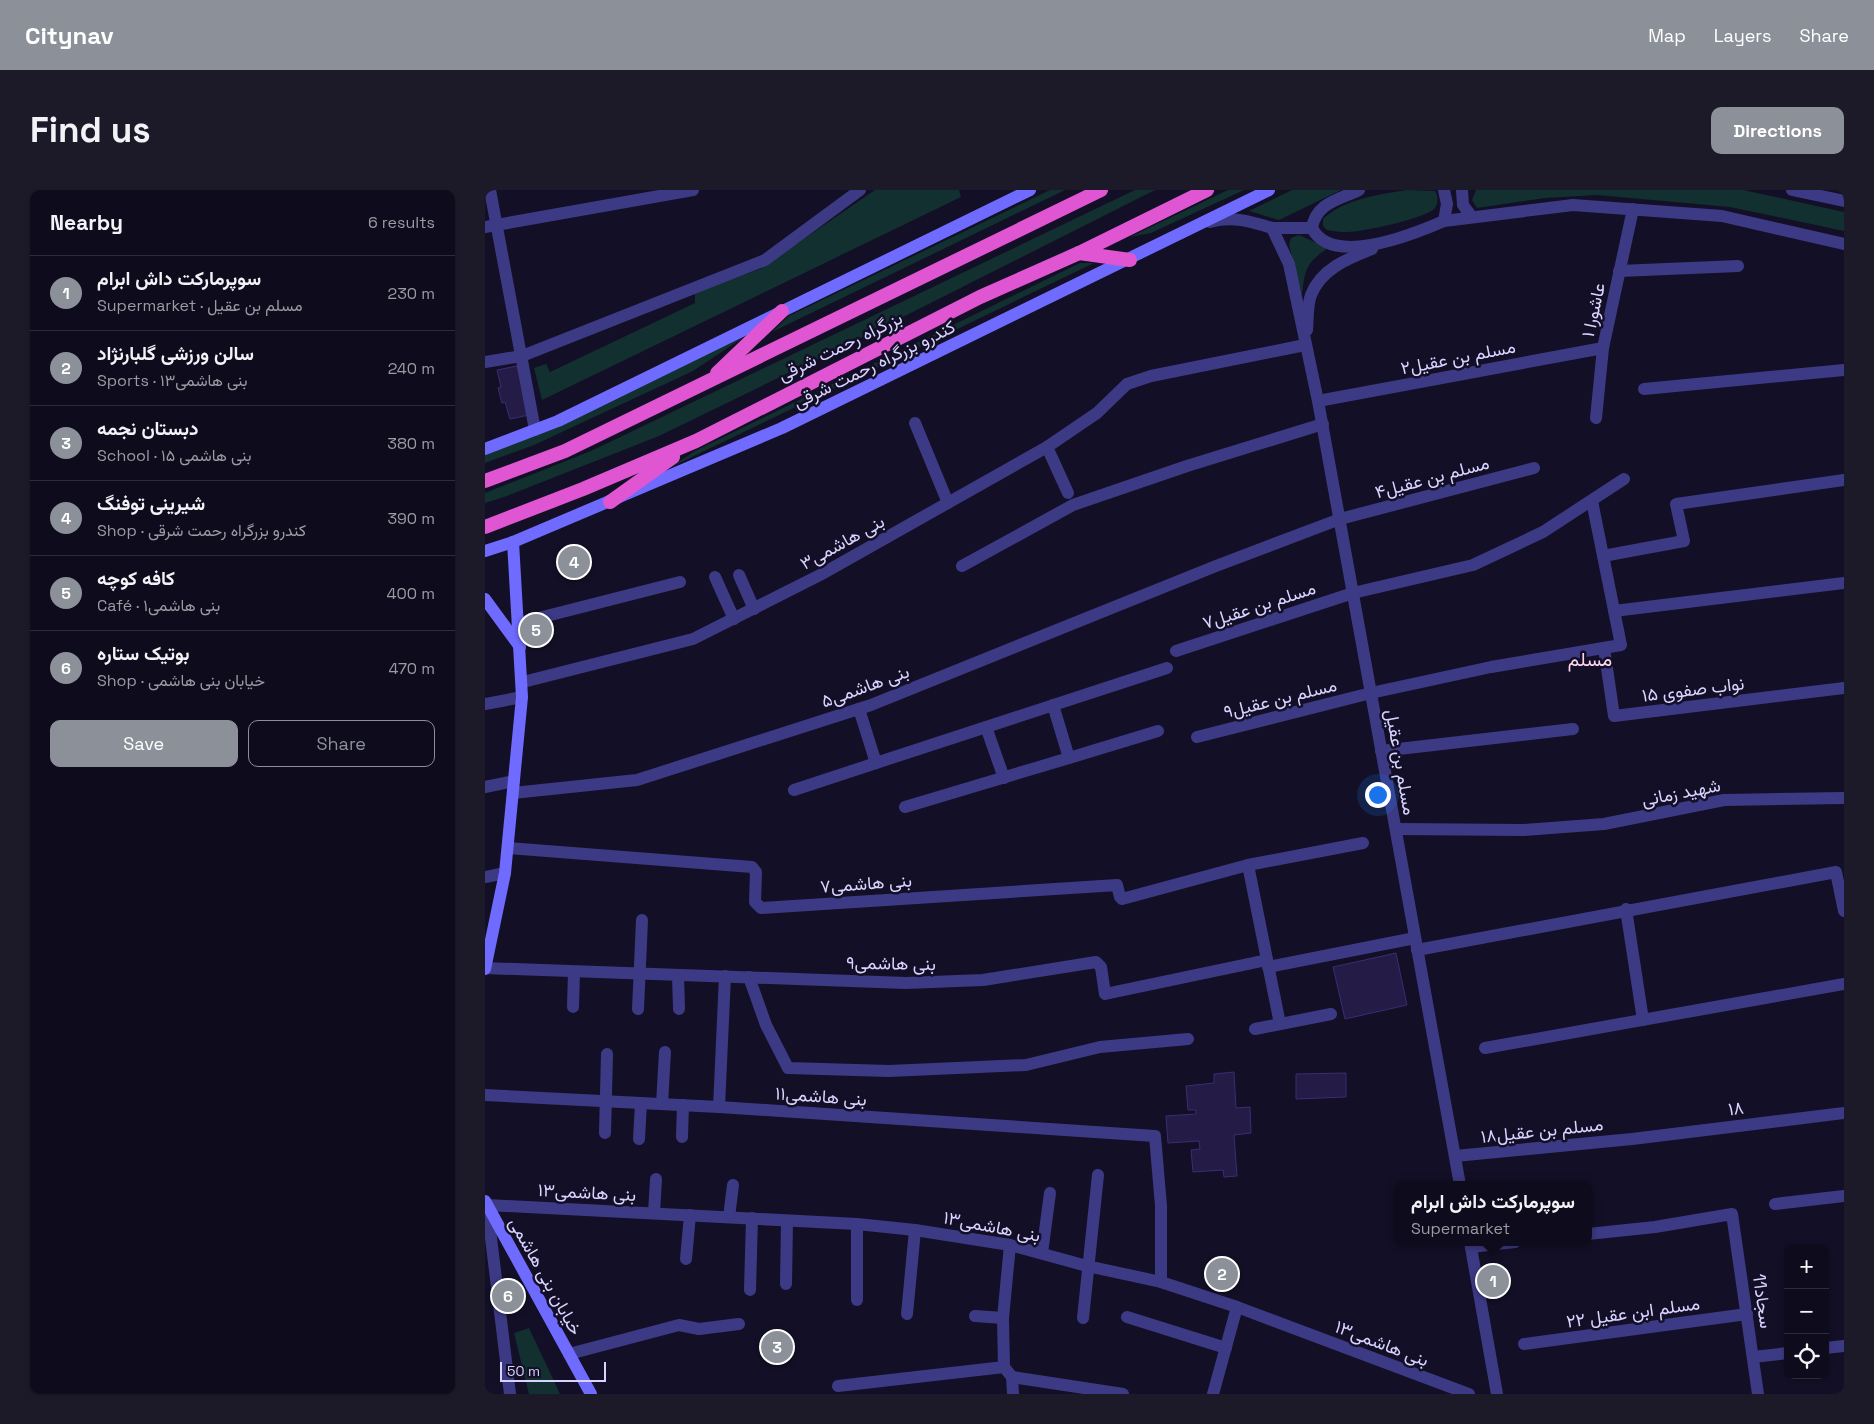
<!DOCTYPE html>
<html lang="en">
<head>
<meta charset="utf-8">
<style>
  body { margin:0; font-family:"Space Grotesk",Vazirmatn,sans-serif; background:#1c1929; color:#f1f3f6 }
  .controls { position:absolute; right:15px; bottom:15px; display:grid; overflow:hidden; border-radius:10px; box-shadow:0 1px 4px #0004 }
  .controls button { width:45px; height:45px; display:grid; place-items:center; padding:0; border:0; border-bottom:1px solid #2e2b3b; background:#0e0b1c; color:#f1f3f6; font:25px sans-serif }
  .scale { position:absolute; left:15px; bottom:12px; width:106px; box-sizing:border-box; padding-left:5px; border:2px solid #d9d4ff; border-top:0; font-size:14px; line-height:18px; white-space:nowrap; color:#d9d4ff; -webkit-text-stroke:4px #130f26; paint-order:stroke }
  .you { position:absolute; left:892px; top:604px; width:18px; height:18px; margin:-12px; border:4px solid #fff; border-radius:50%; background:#1a73e8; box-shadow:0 0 0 8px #1a73e833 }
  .badge { display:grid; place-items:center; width:32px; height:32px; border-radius:50%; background:#8c9099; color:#fff; font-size:16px; font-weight:700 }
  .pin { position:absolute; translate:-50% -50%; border:2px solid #fff; box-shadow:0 1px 5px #0006 }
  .popup { position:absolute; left:909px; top:991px; width:198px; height:65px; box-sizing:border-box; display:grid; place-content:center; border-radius:10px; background:#0e0b1c; filter:drop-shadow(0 1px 4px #0005); font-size:16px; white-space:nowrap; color:#9b9ba3 }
  .popup b { font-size:19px; color:#f1f3f6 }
  .popup::after { content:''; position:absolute; left:50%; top:100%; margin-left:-10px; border:10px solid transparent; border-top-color:#0e0b1c }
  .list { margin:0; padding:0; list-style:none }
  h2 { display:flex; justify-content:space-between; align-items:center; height:65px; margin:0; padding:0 20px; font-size:21px }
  h2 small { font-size:16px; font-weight:400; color:#9b9ba3 }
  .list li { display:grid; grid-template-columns:32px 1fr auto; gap:15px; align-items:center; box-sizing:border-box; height:75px; padding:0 20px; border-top:1px solid #2e2b3b }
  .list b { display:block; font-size:19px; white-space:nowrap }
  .list p { margin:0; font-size:16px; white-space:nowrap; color:#9b9ba3 }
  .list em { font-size:16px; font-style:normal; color:#9b9ba3 }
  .actions { display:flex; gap:10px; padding:15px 20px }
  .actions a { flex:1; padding:11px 0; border:1px solid #8c9099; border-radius:10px; text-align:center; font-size:18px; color:#8c9099 }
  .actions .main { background:#8c9099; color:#fff }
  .icon { flex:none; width:28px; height:28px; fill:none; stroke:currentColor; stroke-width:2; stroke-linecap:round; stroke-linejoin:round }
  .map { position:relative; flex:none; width:1359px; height:1204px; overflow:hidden; border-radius:10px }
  header { display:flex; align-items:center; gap:30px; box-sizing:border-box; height:70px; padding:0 25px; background:#8c9099; color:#fff }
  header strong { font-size:24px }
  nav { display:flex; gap:28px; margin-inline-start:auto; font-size:18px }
  .intro { display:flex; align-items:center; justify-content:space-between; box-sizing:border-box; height:120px; padding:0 30px }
  h1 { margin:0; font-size:35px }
  .button { padding:12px 22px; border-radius:10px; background:#8c9099; color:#fff; font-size:18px; font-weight:700 }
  main { display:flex; gap:30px; padding:0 30px }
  aside { flex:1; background:#0e0b1c; border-radius:10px; box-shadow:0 1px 4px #0004 }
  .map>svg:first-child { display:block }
  .green { fill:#12302f }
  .building { fill:#241b47; stroke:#3b2d73 }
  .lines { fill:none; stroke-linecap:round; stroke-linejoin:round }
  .minor { stroke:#3d3a85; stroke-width:12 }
  .tertiary { stroke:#3d3a85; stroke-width:12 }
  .secondary { stroke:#6f6bff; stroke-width:12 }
  .trunk { stroke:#e055d1; stroke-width:14 }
  .labels { text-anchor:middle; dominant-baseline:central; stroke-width:5; stroke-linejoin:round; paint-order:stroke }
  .street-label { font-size:18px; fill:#d9d4ff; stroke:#130f26 }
  .neighbourhood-label { font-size:19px; fill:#ffd6f0; stroke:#130f26 }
</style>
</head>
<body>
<header>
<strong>Citynav</strong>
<nav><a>Map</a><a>Layers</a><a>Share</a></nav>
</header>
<div class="intro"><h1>Find us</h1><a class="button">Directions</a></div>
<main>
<aside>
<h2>Nearby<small>6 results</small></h2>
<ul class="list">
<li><span class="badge">1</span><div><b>سوپرمارکت داش ابرام</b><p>Supermarket · مسلم بن عقیل</p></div><em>230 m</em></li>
<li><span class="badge">2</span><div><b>سالن ورزشی گلبارنژاد</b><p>Sports · بنی هاشمی۱۳</p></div><em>240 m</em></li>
<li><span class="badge">3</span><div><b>دبستان نجمه</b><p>School · ۱۵ بنی هاشمی</p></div><em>380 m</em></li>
<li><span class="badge">4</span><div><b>شیرینی توفنگ</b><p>Shop · کندرو بزرگراه رحمت شرقی</p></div><em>390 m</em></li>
<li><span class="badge">5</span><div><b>کافه کوچه</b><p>Café · بنی هاشمی۱</p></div><em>400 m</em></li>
<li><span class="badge">6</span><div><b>بوتیک ستاره</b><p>Shop · خیابان بنی هاشمی</p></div><em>470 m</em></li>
</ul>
<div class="actions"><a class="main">Save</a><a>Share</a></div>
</aside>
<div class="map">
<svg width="1359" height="1204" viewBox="0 0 1359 1204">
  <rect width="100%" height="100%" fill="#130f26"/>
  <!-- green -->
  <g class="green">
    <path d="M 390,0 L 474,0 L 476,7 L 57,210 L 49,178 L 61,174 L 65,182 L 210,113 L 210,102 L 275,79 Z"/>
    <path d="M 565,0 L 580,0 L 287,142 L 304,126 Z"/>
    <path d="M 650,0 L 670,0 L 400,136 L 174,246 L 22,306 L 0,313 L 0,303 L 106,261 Z"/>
    <path d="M 743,0 L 759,0 L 666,43 L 645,47 Z"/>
    <path d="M 807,0 L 856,0 L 794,30 L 764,21 Z"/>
    <path d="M 923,0 L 950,1 C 953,6 954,13 949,19 C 939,28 889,39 873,41 C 863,43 852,42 842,40 L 838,36 L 838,29 C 859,9 895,4 923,0 Z"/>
    <path d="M 991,0 L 1258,0 L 1359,22 L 1359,41 L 1245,17 L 1112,5 L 1060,8 L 992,18 L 987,10 Z"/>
    <path d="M 814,45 L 843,58 C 821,73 820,79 817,105 L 804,55 L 806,48 Z"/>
    <path d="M 595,73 L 609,73 L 184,278 L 210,261 Z"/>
    <path d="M 259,147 L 208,181 L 49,255 L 0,273 L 0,264 Z"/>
    <path d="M 44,1138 L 75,1204 L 44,1204 L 29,1143 Z"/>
  </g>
  <!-- building -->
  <g class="building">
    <path d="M 32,176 L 44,225 L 25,229 L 20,212 L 17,213 L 13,198 L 16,197 L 12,180 Z"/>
    <path d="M 911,763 L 922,815 L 860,829 L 848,777 Z"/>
    <path d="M 749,882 L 751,918 L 765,917 L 766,943 L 749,945 L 752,986 L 739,987 L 738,980 L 708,982 L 706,960 L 715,959 L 714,951 L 683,953 L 681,926 L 711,924 L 711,920 L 703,920 L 701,896 L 729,893 L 729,884 Z"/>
    <path d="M 861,883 L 861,907 L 811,909 L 811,884 Z"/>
  </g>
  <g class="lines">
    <!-- minor -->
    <g class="minor">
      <path d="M 5,0 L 50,240"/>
      <path d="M 0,37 L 208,0"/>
      <path d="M 1134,81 L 1253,76"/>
      <path d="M 0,172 L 37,166 L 280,70 L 375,0"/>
      <path d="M 1159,199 L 1359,180"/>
      <path d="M 833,211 L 1118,158"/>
      <path d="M 1111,228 L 1118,158 L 1148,19"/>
      <path d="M 430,233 L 463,313"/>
      <path d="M 562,257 L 583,303"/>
      <path d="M 1118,366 L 1199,351 L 1191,314 L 1359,290"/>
      <path d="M 477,376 L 588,315 L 702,276 L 838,234"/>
      <path d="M 254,385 L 269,419"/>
      <path d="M 230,387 L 249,429"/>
      <path d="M 1129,421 L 1359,393"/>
      <path d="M 34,433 L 195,392"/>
      <path d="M 1119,458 L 1129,526 L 1359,498"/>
      <path d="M 691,461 L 868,403 L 988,375 L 1058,342 L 1139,289"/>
      <path d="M 38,492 L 208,449 L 335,385 L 562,257 L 612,223 L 642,194 L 666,186 L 820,155"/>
      <path d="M 0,514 L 37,507"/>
      <path d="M 374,519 L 391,573 L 682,478"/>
      <path d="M 501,537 L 519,588"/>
      <path d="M 712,547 L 886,503 L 1006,477 L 1136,455 L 1107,311"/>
      <path d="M 896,561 L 1088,539"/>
      <path d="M 584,568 L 673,541"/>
      <path d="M 0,597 L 29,591"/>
      <path d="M 309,600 L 391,573"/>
      <path d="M 28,603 L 152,590 L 386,515 L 731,376 L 855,329 L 1049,278"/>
      <path d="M 420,617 L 584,568 L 568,515"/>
      <path d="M 911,639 L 1039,640 L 1119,634 L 1239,610 L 1359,608"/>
      <path d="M 23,658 L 267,677 L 271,682 L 270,712 L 276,718 L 632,695 L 635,707 L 637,709 L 763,675 L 878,653"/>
      <path d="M 763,675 L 795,834"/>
      <path d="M 0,687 L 20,683"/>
      <path d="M 1141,719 L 1158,830"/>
      <path d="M 932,760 L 1351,682 L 1359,721"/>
      <path d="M 783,777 L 930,748"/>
      <path d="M 0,778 L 421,793 L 498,790 L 611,772 L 616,777 L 620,804 L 782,770"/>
      <path d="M 193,785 L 194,819"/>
      <path d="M 264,787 L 281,835 L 303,878 L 404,881 L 541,875 L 615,857 L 703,849"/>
      <path d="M 88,817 L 89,782"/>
      <path d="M 153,819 L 157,730"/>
      <path d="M 770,839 L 846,824"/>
      <path d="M 1000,858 L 1359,794"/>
      <path d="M 0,905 L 234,917 L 670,946 L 676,1016 L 676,1092"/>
      <path d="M 177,914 L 180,862"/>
      <path d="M 234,917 L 240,786"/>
      <path d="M 120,943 L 122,864"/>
      <path d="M 197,947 L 198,915"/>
      <path d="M 154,949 L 156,913"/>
      <path d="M 970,966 L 1147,949 L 1359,923"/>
      <path d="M 1290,1014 L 1359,1006"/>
      <path d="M 2,1015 L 25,1204"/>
      <path d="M 169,1023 L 171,989"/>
      <path d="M 244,1027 L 248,995"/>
      <path d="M 372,1034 L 372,1110"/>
      <path d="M 1103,1044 L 1170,1037 L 1247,1024 L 1273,1204"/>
      <path d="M 525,1055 L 518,1128 L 519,1177 L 527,1187 L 528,1204"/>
      <path d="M 986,1057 L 1030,1052"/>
      <path d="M 557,1063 L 565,1003"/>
      <path d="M 201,1069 L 205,1025"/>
      <path d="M 301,1094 L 302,1031"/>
      <path d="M 265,1100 L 267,1028"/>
      <path d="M 422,1124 L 430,1040"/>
      <path d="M 490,1126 L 518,1128"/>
      <path d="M 642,1127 L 741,1158"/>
      <path d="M 598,1128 L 613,985"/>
      <path d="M 1039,1154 L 1262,1124"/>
      <path d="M 1340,1158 L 1359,1156"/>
      <path d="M 84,1164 L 194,1135 L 214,1139 L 254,1134"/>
      <path d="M 1268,1167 L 1303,1163"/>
      <path d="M 527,1187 L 638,1204"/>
      <path d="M 353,1196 L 519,1177"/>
      <path d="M 728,1204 L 752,1117"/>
    </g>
    <!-- tertiary -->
    <g class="tertiary">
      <path d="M 874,0 C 853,10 831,13 827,38 C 847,78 929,44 959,31 L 962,14 L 959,0"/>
      <path d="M 977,0 L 978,15 L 987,27"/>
      <path d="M 1307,0 L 1359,11"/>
      <path d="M 959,31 L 1088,15 L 1237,26 L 1359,54"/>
      <path d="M 725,32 C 747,26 765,31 787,38 L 804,74 L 833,211 L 975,995"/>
      <path d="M 787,38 L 827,38"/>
      <path d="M 822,140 C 823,130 822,115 826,105 C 836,79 862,69 887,59"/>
      <path d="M 2,1015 L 372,1034 L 430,1040 L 525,1055 L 602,1076 L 676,1092 L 752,1117 L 984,1204"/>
      <path d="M 985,1052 L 1012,1204"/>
    </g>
    <!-- secondary -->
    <g class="secondary">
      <path d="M 0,259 L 73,231 L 545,0"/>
      <path d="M 0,361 L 28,352 L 297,238 L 784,0"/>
      <path d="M 0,409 L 35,457"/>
      <path d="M 0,779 L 20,683 L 37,507 L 28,352"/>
      <path d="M 0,1011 L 106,1204"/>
    </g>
    <!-- trunk -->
    <g class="trunk">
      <path d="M 594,63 L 645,70"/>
      <path d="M 232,183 L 297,121"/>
      <path d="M 0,291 L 80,261 L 616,0"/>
      <path d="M 125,312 L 188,267"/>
      <path d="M 0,337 L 98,299 L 211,251 L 495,107 L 594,63 L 722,0"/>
    </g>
  </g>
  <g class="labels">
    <!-- street labels -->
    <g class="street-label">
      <text transform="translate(1108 120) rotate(-78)">عاشورا ۱</text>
      <text transform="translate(355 156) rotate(-26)">بزرگراه رحمت شرقی</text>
      <text transform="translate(973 167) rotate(-11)">مسلم بن عقیل۲</text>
      <text transform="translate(389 174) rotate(-26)">کندرو بزرگراه رحمت شرقی</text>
      <text transform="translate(947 287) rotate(-15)">مسلم بن عقیل۴</text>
      <text transform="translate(357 352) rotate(-29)">بنی هاشمی۳</text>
      <text transform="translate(774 415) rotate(-18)">مسلم بن عقیل۷</text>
      <text transform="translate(380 496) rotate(-20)">بنی هاشمی۵</text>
      <text transform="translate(1208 499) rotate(-7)">نواب صفوی ۱۵</text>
      <text transform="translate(795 508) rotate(-14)">مسلم بن عقیل۹</text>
      <text transform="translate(916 572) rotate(80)">مسلم بن عقیل</text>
      <text transform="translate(1196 602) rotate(-11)">شهید زمانی</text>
      <text transform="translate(381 693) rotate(-4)">بنی هاشمی۷</text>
      <text transform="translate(406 773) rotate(1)">بنی هاشمی۹</text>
      <text transform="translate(336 906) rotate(4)">بنی هاشمی۱۱</text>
      <text transform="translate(1251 918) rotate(-7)">۱۸</text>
      <text transform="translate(1057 940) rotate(-6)">مسلم بن عقیل۱۸</text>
      <text transform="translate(102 1002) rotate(3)">بنی هاشمی۱۳</text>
      <text transform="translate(507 1036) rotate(11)">بنی هاشمی۱۳</text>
      <text transform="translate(61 1086) rotate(61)">خیابان بنی هاشمی</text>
      <text transform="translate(1278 1111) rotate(82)">11سجاد</text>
      <text transform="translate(1148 1122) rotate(-8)">مسلم ابن عقیل ۲۲</text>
      <text transform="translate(897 1153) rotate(21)">بنی هاشمی۱۳</text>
    </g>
    <!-- neighbourhood labels -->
    <g class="neighbourhood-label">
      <text x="1105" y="469">مسلم</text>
    </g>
  </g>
</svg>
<div class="controls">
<button>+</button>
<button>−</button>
<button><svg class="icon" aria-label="locate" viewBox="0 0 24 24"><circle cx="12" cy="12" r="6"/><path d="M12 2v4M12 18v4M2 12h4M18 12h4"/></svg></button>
</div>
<div class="scale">50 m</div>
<div class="you"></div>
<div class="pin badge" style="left:1008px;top:1091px">1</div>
<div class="popup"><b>سوپرمارکت داش ابرام</b>Supermarket</div>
<div class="pin badge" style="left:737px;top:1084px">2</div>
<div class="pin badge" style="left:292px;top:1157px">3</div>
<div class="pin badge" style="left:89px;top:372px">4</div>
<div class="pin badge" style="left:51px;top:440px">5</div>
<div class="pin badge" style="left:23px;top:1106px">6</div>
</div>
</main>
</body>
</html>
